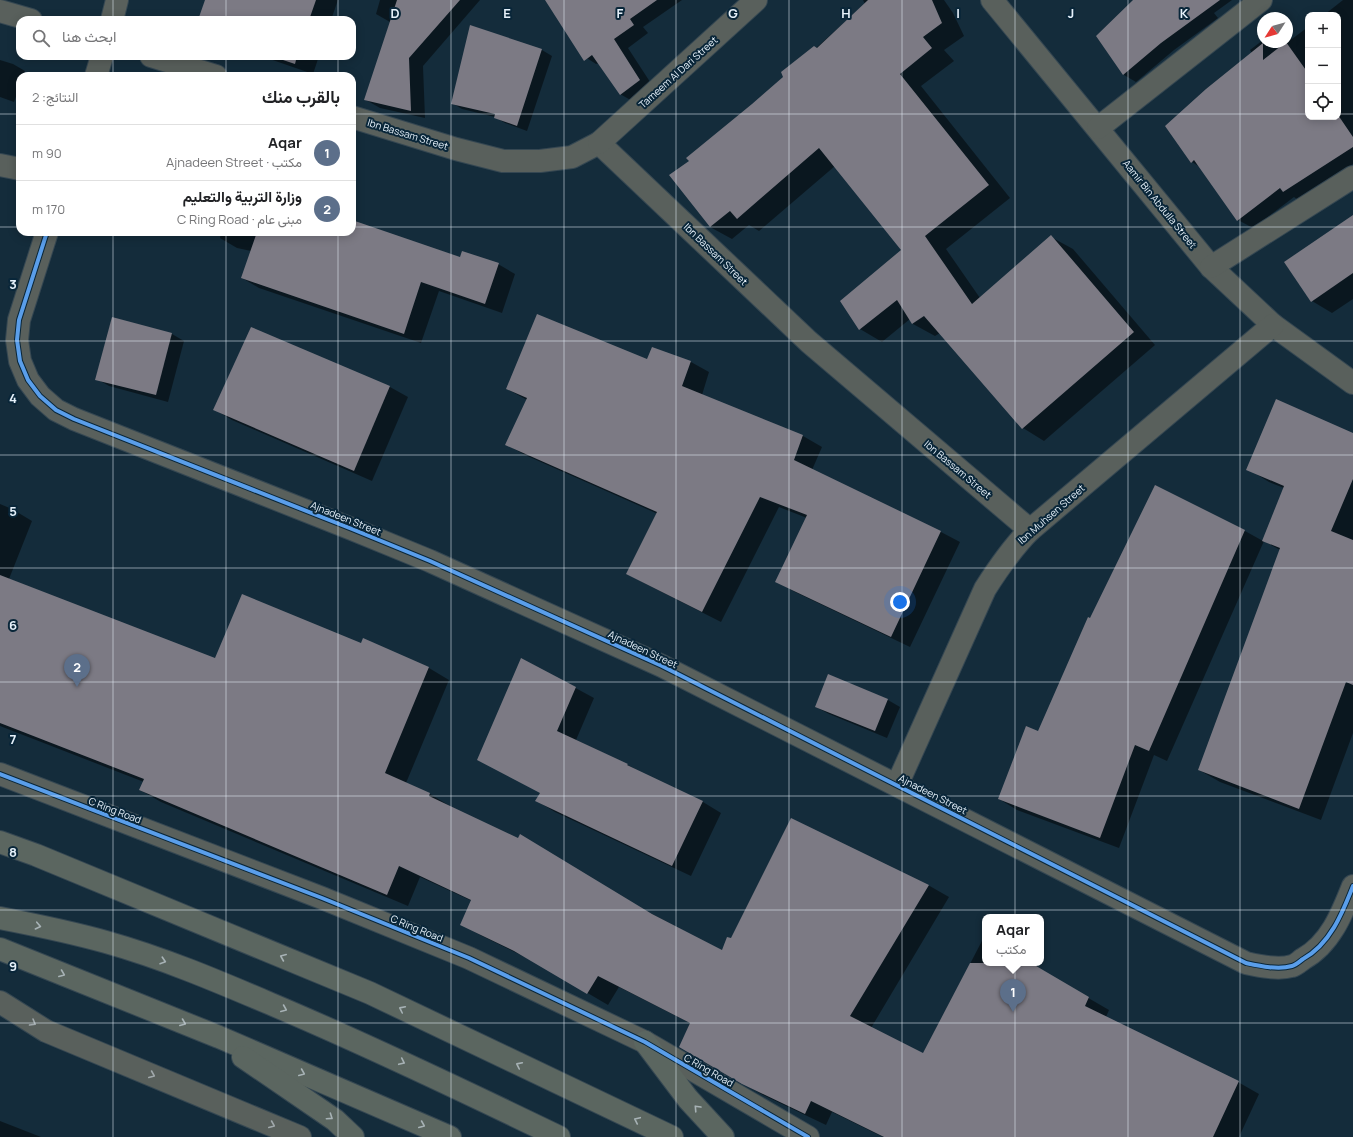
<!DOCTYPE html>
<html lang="ar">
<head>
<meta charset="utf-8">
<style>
  body { margin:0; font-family:Manrope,Vazirmatn,sans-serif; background:#f6f6f6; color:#202124; direction:rtl }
  .controls { position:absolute; right:12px; top:12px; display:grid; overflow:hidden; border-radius:8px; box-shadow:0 2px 10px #0003 }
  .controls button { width:36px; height:36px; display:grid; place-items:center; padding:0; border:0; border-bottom:1px solid #e0e0e0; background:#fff; color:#202124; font:20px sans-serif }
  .compass { position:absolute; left:1257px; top:12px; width:36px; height:36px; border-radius:50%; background:#fff; box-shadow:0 2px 10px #0003; rotate:234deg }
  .you { position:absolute; left:900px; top:602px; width:14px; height:14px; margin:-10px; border:3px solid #fff; border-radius:50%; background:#1a73e8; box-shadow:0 0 0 6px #1a73e833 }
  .badge { display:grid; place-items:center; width:26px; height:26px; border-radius:50%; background:#0b8043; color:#fff; font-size:13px; font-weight:700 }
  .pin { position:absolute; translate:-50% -33px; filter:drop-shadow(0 1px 2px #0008) }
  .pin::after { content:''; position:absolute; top:21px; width:14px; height:12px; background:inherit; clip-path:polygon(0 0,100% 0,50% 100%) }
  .popup { position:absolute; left:982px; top:914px; width:62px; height:52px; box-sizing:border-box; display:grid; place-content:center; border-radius:8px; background:#fff; filter:drop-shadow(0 1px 3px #0005); font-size:13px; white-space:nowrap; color:#757577 }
  .popup b { font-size:15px; color:#202124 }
  .popup::after { content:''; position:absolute; left:50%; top:100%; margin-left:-8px; border:8px solid transparent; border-top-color:#fff }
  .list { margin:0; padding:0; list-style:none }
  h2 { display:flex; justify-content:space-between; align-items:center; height:52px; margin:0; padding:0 16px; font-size:17px }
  h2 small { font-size:13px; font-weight:400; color:#757577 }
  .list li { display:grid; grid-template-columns:26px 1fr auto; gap:12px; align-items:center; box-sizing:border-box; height:56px; padding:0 16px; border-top:1px solid #e0e0e0 }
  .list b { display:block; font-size:15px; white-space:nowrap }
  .list p { margin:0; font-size:13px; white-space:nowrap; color:#757577 }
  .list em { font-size:13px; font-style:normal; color:#757577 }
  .icon { flex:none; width:22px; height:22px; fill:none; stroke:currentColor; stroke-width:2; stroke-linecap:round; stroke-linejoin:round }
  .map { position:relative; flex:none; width:1353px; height:1137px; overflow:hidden; direction:ltr }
  .search { position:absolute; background:#fff; box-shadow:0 2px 10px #0003; left:16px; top:16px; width:340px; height:44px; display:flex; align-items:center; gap:10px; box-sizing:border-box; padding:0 14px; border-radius:12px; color:#757577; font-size:15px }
  .panel { position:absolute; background:#fff; box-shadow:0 2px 10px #0003; left:16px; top:72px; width:340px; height:164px; border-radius:12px; direction:rtl }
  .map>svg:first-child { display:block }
  .shadow { fill:#0007 }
  .building { fill:#7c7a84 }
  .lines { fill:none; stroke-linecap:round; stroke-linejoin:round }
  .minor-casing { stroke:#354752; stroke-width:24 }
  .highway-casing { stroke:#354752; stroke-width:24 }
  .minor { stroke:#59605c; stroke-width:22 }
  .highway { stroke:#5b6660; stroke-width:22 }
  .cycleway-casing { stroke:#092639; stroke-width:6 }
  .cycleway { stroke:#5a9eea; stroke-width:4 }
  .oneway { stroke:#a7b2b5 }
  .oneway2 { stroke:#a0a8ab }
  .grid { fill:none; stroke:#e6f1fa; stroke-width:1; stroke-opacity:0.55 }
  .labels { text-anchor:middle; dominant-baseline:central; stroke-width:4; stroke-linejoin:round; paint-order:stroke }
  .street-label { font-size:10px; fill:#e6f1fa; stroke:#092639 }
  .grid-label { font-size:13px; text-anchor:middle; font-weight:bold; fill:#e6f1fa; stroke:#092639; stroke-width:4; stroke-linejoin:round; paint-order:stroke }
</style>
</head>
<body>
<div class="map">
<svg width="1353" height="1137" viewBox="0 0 1353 1137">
  <rect width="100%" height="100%" fill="#142c3b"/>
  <!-- shadow -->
  <g class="shadow">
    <path d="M 206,0 L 338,0 L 331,20 L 199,20 Z"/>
    <path d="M 380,0 L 480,0 L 423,66 L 425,118 L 380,108 L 366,100 L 390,22 L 376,14 Z"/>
    <path d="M 556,0 L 682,0 L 643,27 L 648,33 L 628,48 L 654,88 L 634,102 L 620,94 L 599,63 L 596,64 L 582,55 Z"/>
    <path d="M 863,0 L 944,0 L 953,13 L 964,36 L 944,50 L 954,61 L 921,86 L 1010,198 L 946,249 L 980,298 L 1051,237 L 1073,249 L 1155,345 L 1044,441 L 1023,428 L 940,333 L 935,336 L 913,324 L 910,319 L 882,342 L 860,329 L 902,250 L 835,166 L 759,231 L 749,225 L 732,239 L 710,227 L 690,161 L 865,4 Z"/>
    <path d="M 1135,0 L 1232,0 L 1214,13 L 1218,18 L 1174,50 L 1136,82 L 1124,75 L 1097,37 Z"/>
    <path d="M 1343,0 L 1353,0 L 1353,164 L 1298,200 L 1294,197 L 1253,228 L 1238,220 L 1200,167 L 1192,162 L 1252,53 L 1250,50 L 1263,40 L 1263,42 L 1287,42 L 1287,37 L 1292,39 L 1308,27 L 1308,117 L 1338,117 L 1338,15 L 1324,15 Z"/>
    <path d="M 471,26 L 542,50 L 552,56 L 527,131 L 505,123 L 495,117 L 462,109 L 452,103 Z"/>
    <path d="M 261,56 L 319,56 L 313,74 Z"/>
    <path d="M 0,60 L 13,64 L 25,71 L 23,76 L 20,76 L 20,86 L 14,102 L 0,97 Z"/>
    <path d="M 1353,216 L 1353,299 L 1332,313 L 1312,301 Z"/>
    <path d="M 352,221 L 461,258 L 498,264 L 515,274 L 502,313 L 439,291 L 421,343 L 259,288 L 242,278 L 251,251 L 237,248 L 220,238 L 221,232 L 352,232 Z"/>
    <path d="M 113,318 L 172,334 L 184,341 L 168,402 L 109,386 L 97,379 Z"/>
    <path d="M 648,360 L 691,362 L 709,372 L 702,395 L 803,436 L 822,447 L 812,470 L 941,532 L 960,542 L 910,647 L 795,592 L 777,582 L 807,518 L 779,507 L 721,622 L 646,584 L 628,574 L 658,514 L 525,455 L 507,445 L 527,400 L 507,389 Z"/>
    <path d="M 390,387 L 408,397 L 372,481 L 232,420 L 214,409 Z"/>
    <path d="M 1353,434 L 1353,733 L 1321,820 L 1220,782 L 1199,770 L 1280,550 L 1264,541 L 1167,761 L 1154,755 L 1119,848 L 1017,810 L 999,799 L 1039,732 L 1090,619 L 1155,487 L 1245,531 L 1263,541 L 1284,488 L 1269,482 L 1248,469 Z"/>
    <path d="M 0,504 L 12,509 L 32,521 L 9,579 L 216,660 L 361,645 L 363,639 L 429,668 L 449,680 L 406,783 L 430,794 L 450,806 L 450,807 L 722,951 L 731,940 L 928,885 L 949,897 L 871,1028 L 923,1054 L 984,937 L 985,963 L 1028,963 L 1109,1010 L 1106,1017 L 1238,1082 L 1259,1094 L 1239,1137 L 883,1137 L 832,1112 L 826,1125 L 763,1095 L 680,1047 L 690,1023 L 619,987 L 608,1005 L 533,961 L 482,936 L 461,924 L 472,901 L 420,877 L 408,906 L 161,802 L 140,790 L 144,782 L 0,726 Z"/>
    <path d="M 522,659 L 594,698 L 576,740 L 628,765 L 645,775 L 703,802 L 721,813 L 691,876 L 555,812 L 537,801 L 540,793 Z"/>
    <path d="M 888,700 L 900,707 L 887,738 L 829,714 L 816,707 Z"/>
    <path d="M 0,1121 L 41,1137 L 0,1137 Z"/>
  </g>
  <!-- building -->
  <g class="building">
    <path d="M 205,0 L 316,0 L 309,20 L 198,20 Z"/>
    <path d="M 397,0 L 460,0 L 409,58 L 411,111 L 364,100 Z"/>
    <path d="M 545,0 L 657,0 L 630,19 L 634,25 L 614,39 L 640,80 L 620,95 L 592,55 L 584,61 Z"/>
    <path d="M 868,0 L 932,0 L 942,23 L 923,37 L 932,48 L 900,74 L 989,185 L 925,236 L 972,304 L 1051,235 L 1134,332 L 1022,429 L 924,316 L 912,324 L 897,300 L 859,330 L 840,301 L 901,250 L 819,148 L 737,219 L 730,211 L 710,227 L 669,175 L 689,161 L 686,158 L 752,104 L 783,77 L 781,72 L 814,46 L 817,48 Z"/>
    <path d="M 1133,0 L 1220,0 L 1161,43 L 1123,75 L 1096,36 Z"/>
    <path d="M 470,25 L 542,49 L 517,126 L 494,118 L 495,114 L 451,104 Z"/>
    <path d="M 1286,42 L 1308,73 L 1308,117 L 1338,117 L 1338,115 L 1353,137 L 1353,147 L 1283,192 L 1280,188 L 1237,221 L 1194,160 L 1191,163 L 1165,126 L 1206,89 L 1263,43 L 1263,60 Z"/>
    <path d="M 271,56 L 297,56 L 295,64 Z"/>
    <path d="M 1353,215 L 1353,273 L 1311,302 L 1284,262 Z"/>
    <path d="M 352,220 L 460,257 L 462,251 L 499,263 L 485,304 L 421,282 L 404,334 L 241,278 L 257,232 L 352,232 Z"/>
    <path d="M 537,314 L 647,359 L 652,347 L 691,361 L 682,386 L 803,435 L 794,460 L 941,531 L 891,637 L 775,582 L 807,515 L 760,497 L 702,612 L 626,574 L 657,512 L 505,445 L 527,398 L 506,389 Z"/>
    <path d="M 112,317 L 172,333 L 156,395 L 95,380 Z"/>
    <path d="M 251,327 L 390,386 L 354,471 L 213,410 Z"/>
    <path d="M 1276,399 L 1353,433 L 1353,479 L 1331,531 L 1353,540 L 1353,685 L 1346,682 L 1299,809 L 1198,770 L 1280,548 L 1262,541 L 1284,486 L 1246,470 Z"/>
    <path d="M 1155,485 L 1245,530 L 1149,751 L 1135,745 L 1100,838 L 998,799 L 1026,726 L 1038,731 L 1088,617 L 1090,618 Z"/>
    <path d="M 0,575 L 215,658 L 242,594 L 361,643 L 363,638 L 429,667 L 385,773 L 430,793 L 429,796 L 518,838 L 520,834 L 652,914 L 722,950 L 727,937 L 731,938 L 791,818 L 929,885 L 850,1016 L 923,1053 L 970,963 L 1031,963 L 1089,997 L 1085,1006 L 1239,1081 L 1213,1137 L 884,1137 L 811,1101 L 805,1114 L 742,1084 L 679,1047 L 690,1023 L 598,976 L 587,994 L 514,951 L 460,925 L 471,900 L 399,866 L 387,895 L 139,790 L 144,779 L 0,723 Z"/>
    <path d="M 521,658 L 576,687 L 557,731 L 628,764 L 627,765 L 703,801 L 672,866 L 535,801 L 540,793 L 477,760 Z"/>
    <path d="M 828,674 L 888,699 L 875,731 L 815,707 Z"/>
  </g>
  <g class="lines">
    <!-- minor casing -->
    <g class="minor-casing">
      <g id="minor">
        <path d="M 992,0 L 1211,267 L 1273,325 L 1353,383"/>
        <path d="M 0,11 L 31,20"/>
        <path d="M 112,20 L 117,0"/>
        <path d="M 151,56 L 216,76"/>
        <path d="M 96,76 L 102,56"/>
        <path d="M 352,117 L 456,149 L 503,161 L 540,161 L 572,157 L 599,143 L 809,342 L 1030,530"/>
        <path d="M 1098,128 L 1261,0"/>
        <path d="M 599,143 L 756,0"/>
        <path d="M 0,165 L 20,169"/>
        <path d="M 47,232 L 19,320 L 17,340 L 20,361 L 28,380 L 40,396 L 56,410 L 74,419 L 352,529 L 430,561 L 662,666 L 1246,963 C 1260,966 1278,970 1292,966 C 1296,965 1300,961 1303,959 C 1330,944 1342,914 1353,886"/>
        <path d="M 1211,267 L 1353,177"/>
        <path d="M 0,774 L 322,898 L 469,958 L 645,1042 L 808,1137"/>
        <path d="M 897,785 L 985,589 C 999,567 1012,548 1030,530 L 1273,325"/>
        <path d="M 0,1002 L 46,1031 L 300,1137"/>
      </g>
    </g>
    <!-- highway casing -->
    <g class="highway-casing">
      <g id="highway">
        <path d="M 0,842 L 36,855 L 370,993 L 672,1137"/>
        <path d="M 0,918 C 36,925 71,932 106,942 C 163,958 217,981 271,1004 C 368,1045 464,1091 559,1137"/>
        <path d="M 0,949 L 219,1037 L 450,1137"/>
        <path d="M 645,1042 L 688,1099 L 723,1137"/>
        <path d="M 243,1057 L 335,1120 L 353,1137"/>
      </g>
    </g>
    <!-- minor -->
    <use href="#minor" class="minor"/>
    <!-- highway -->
    <use href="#highway" class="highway"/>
    <!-- cycleway casing -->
    <g class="cycleway-casing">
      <g id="cycleway">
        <path d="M 47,232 L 19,320 L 17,340 L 20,361 L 28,380 L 40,396 L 56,410 L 74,419 L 352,529 L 430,561 L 662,666 L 1246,963 C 1260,966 1278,970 1292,966 C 1296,965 1300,961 1303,959 C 1330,944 1342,914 1353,886"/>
        <path d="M 0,774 L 322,898 L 469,958 L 645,1042 L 808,1137"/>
      </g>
    </g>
    <!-- cycleway -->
    <use href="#cycleway" class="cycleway"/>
  </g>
  <!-- one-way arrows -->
  <defs><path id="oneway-chevron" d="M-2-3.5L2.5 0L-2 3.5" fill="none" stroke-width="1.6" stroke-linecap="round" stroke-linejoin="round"/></defs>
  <g class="oneway">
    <use href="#oneway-chevron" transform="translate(38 926) rotate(12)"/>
    <use href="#oneway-chevron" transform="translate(283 957) rotate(-157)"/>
    <use href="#oneway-chevron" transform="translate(163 961) rotate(18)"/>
    <use href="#oneway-chevron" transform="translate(62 974) rotate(22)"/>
    <use href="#oneway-chevron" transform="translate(284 1009) rotate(23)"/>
    <use href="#oneway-chevron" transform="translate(402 1009) rotate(-154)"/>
    <use href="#oneway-chevron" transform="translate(183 1023) rotate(22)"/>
    <use href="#oneway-chevron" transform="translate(402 1062) rotate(25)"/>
    <use href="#oneway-chevron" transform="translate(519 1065) rotate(-154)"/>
    <use href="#oneway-chevron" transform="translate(302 1073) rotate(23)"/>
    <use href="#oneway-chevron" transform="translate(697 1108) rotate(-133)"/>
    <use href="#oneway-chevron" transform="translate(330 1117) rotate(34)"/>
    <use href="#oneway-chevron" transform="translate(637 1120) rotate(-155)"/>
    <use href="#oneway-chevron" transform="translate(422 1125) rotate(23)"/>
  </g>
  <g class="oneway2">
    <use href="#oneway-chevron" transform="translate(33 1023) rotate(30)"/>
    <use href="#oneway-chevron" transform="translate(152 1075) rotate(23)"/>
    <use href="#oneway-chevron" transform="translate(272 1125) rotate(23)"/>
  </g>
  <!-- grid -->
  <path class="grid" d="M 113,0 L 113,20M 226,0 L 226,20M 338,0 L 338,20M 451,0 L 451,1137M 564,0 L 564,1137M 676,0 L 676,1137M 789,0 L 789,1137M 902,0 L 902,1137M 1015,0 L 1015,1137M 1128,0 L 1128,1137M 1240,0 L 1240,1137M 113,56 L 113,76M 226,56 L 226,76M 338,56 L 338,76M 0,114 L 20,114M 352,114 L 1308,114M 1338,114 L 1353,114M 0,227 L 20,227M 352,227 L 1353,227M 113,232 L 113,1137M 226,232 L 226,1137M 338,232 L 338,1137M 0,341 L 1353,341M 0,455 L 1353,455M 0,568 L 1353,568M 0,682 L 1353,682M 0,796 L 1353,796M 0,910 L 1353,910M 0,1023 L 1353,1023"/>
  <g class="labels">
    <!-- street labels -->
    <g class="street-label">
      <text transform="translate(678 72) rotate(-42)">Tameem Al Dari Street</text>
      <text transform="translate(408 134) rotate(17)">Ibn Bassam Street</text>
      <text transform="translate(1160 204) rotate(51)">Aamir Bin Abdulla Street</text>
      <text transform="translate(716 254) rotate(44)">Ibn Bassam Street</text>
      <text transform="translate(958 469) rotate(40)">Ibn Bassam Street</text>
      <text transform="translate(1051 514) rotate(-41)">Ibn Muhsen Street</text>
      <text transform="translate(346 518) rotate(22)">Ajnadeen Street</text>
      <text transform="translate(643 649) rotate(25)">Ajnadeen Street</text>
      <text transform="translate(933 794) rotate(27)">Ajnadeen Street</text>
      <text transform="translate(115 810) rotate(21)">C Ring Road</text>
      <text transform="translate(417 928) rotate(22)">C Ring Road</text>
      <text transform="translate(709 1070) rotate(30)">C Ring Road</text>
    </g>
  </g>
  <g class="grid-label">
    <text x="395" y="18">D</text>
    <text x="507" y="18">E</text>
    <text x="620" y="18">F</text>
    <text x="733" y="18">G</text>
    <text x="846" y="18">H</text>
    <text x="958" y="18">I</text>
    <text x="1071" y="18">J</text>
    <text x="1184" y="18">K</text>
    <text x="13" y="289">3</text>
    <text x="13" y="403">4</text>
    <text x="13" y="516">5</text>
    <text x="13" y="630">6</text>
    <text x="13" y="744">7</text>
    <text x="13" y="857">8</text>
    <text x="13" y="971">9</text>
  </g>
</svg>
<div class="controls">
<button>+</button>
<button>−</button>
<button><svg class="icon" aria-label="locate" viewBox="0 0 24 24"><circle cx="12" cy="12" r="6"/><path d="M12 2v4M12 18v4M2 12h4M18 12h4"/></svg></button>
</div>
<svg class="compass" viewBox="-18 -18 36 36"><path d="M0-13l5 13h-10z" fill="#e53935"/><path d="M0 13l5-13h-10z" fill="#757577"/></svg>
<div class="you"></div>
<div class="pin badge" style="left:1013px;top:1012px;background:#5c6f8a">1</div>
<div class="popup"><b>Aqar</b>مكتب</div>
<div class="pin badge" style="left:77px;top:687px;background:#5c6f8a">2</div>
<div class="search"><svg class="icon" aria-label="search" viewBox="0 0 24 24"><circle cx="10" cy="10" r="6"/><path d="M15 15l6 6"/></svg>ابحث هنا</div>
<section class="panel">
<h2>بالقرب منك<small>النتائج: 2</small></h2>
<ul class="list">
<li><span class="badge" style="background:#5c6f8a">1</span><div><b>Aqar</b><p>مكتب · Ajnadeen Street</p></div><em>90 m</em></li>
<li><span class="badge" style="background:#5c6f8a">2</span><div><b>وزارة التربية والتعليم</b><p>مبنى عام · C Ring Road</p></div><em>170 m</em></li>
</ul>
</section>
</div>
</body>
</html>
